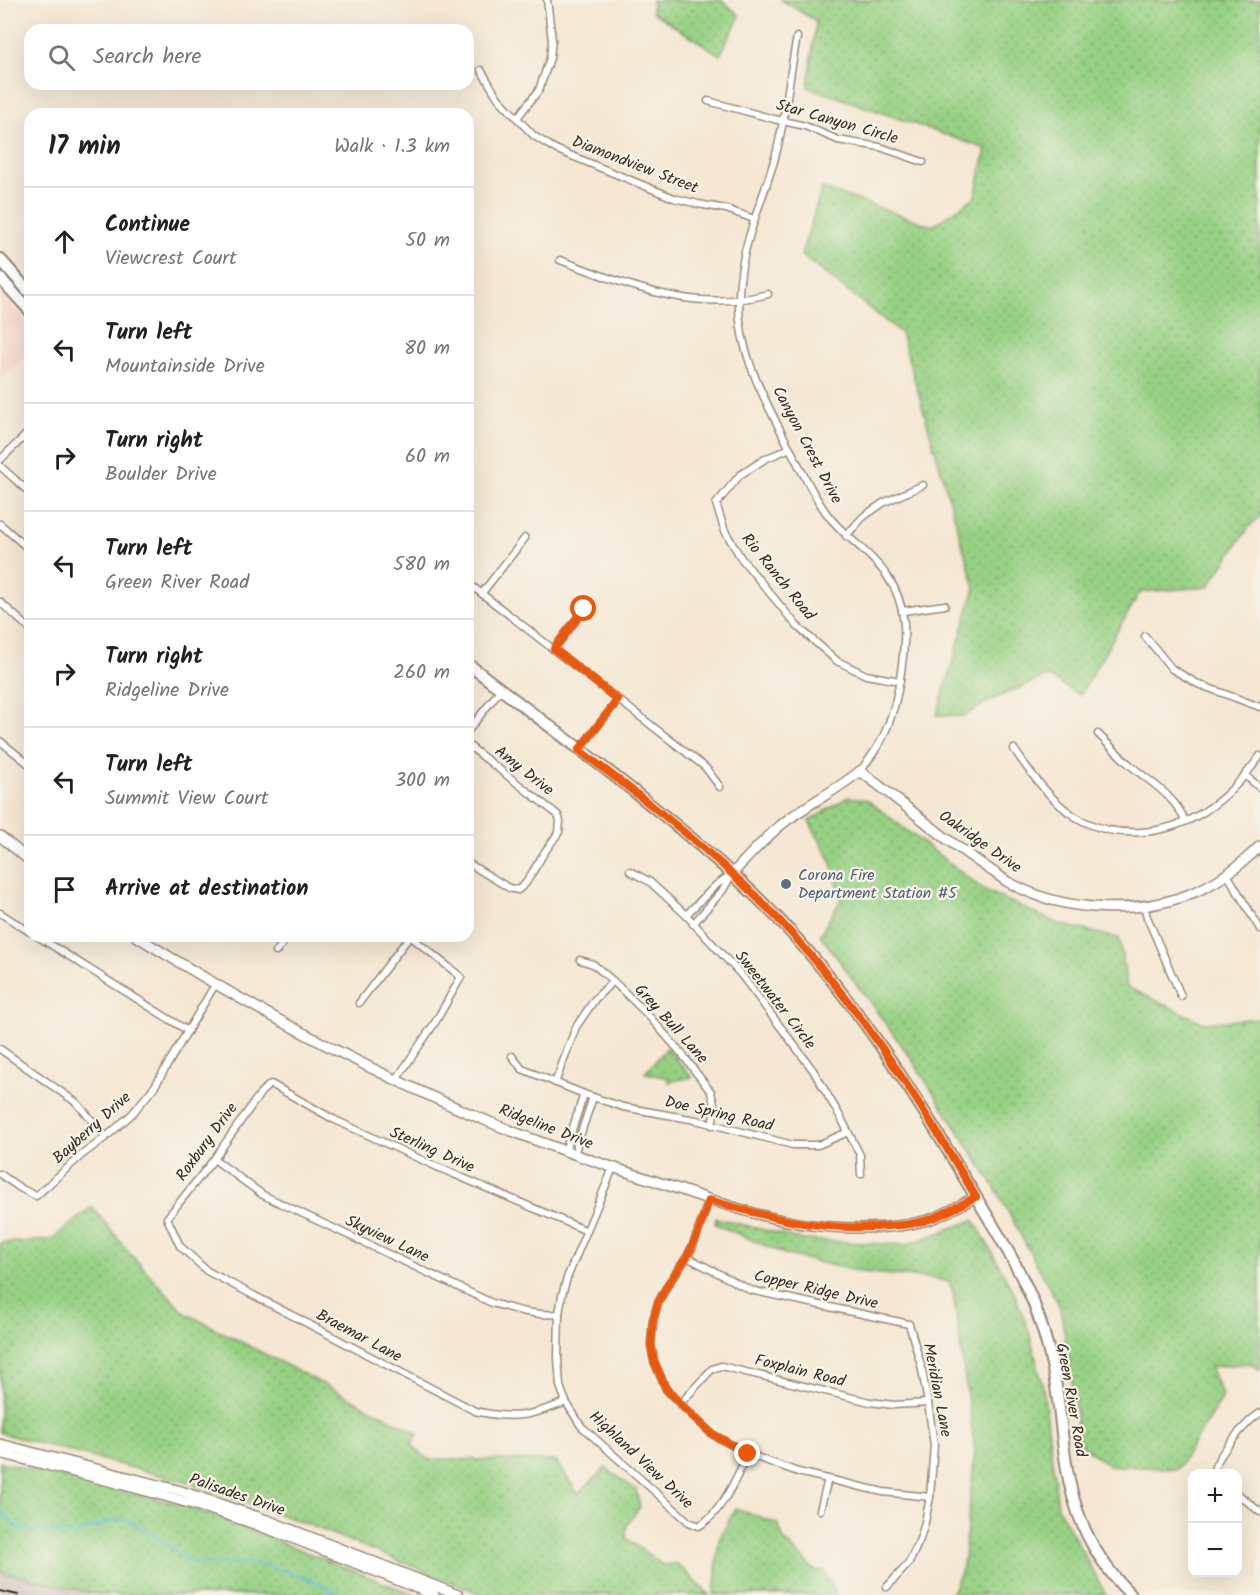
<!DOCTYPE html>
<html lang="en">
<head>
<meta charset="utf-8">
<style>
  body { margin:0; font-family:Kalam,sans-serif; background:#f2f2f2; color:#202124 }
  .controls { position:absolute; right:18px; bottom:18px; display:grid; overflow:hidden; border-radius:12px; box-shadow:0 6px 24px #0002 }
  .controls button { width:54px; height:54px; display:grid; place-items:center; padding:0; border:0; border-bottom:2px solid #e0e0e0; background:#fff; color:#202124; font:30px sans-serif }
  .stop { position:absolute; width:18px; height:18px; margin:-14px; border:4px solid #ea580c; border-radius:50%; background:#fff }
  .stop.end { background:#ea580c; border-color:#fff; box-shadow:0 2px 6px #0008 }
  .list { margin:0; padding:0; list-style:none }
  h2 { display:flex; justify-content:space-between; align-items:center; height:78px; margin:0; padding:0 24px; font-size:26px }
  h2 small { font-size:20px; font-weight:400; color:#757577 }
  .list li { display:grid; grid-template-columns:39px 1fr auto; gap:18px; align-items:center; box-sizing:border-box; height:108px; padding:0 24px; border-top:2px solid #e0e0e0 }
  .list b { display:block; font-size:22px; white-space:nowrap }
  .list p { margin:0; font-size:20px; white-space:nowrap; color:#757577 }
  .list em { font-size:20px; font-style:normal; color:#757577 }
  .icon { flex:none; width:33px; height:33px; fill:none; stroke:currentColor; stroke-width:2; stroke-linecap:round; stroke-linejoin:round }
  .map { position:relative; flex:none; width:1260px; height:1595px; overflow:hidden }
  .search { position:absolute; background:#fff; box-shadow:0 6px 24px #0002; left:24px; top:24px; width:450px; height:66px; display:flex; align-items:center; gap:15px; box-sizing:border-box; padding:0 21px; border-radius:18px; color:#757577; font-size:22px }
  .panel { position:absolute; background:#fff; box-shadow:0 6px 24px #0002; left:24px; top:108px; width:450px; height:834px; border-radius:18px }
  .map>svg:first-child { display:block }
  .built { fill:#f6d1c5 }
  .industrial { fill:#d1bfbf }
  .grass { fill:url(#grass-dots); stroke:#697e51; stroke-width:1.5 }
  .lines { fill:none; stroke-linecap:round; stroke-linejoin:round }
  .stream { stroke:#5dbddb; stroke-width:2 }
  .street-casing { stroke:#988878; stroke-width:9 }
  .secondary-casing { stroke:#988878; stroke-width:12 }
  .primary-casing { stroke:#988878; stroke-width:14 }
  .street { stroke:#fff; stroke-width:6 }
  .secondary { stroke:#fff; stroke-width:9 }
  .primary { stroke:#fff; stroke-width:10 }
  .rail { stroke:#3b2a1e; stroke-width:2 }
  .route { stroke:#ea580c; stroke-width:8 }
  .service-dot { fill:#5c6f8a; stroke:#f7f3e8; stroke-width:2 }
  .labels { text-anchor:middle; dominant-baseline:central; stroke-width:4.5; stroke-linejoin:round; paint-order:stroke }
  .street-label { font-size:16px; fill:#3b2a1e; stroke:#f7f3e8 }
  .service-label { font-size:16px; fill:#4e5e75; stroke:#f7f3e8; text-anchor:start }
</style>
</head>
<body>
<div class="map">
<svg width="1260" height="1595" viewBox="0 0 1260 1595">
  <defs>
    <pattern id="grass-dots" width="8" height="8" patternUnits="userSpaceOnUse" patternTransform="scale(1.5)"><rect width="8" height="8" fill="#97d184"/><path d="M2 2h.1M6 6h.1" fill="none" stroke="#7caa6b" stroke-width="1.8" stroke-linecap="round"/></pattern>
  </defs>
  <rect width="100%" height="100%" fill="#f7f3e8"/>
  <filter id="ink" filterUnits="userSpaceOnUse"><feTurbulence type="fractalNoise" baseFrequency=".0167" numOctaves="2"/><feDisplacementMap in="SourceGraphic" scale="12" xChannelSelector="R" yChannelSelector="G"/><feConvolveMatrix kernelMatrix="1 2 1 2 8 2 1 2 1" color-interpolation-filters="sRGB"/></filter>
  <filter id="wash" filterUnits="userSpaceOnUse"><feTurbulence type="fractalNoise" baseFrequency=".008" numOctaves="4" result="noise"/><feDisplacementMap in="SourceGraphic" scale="24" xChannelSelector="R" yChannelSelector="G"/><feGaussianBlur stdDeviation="1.35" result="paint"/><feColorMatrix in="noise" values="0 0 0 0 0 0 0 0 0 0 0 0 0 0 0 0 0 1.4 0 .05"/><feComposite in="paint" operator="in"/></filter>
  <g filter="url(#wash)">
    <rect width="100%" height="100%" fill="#f5e7d3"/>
    <!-- built -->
    <path class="built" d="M 0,292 L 30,326 L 30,353 L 0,379 Z"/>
    <!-- industrial -->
    <path class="industrial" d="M 0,1572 L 101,1595 L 0,1595 Z"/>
    <!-- grass -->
    <g class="grass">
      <path d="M 652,0 L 722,0 L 740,16 L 720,55 L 652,12 Z"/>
      <path d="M 781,0 L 1260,0 L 1260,516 L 1249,527 L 1208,587 L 1140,592 L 1080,695 L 1047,676 L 991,700 L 964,716 L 937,715 L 975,588 L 901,333 L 801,255 L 822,188 L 932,226 L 975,197 L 986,149 L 808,87 L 816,21 Z"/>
      <path d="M 848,797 L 866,799 L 984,890 L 1059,924 L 1119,938 L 1127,987 L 1204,1023 L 1260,1018 L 1260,1370 L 1250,1363 L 1210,1367 L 1223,1397 L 1177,1469 L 1108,1465 L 1079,1443 L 1071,1375 L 1060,1307 L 994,1186 L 911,1058 L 820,935 L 842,898 L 831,861 L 809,821 Z"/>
      <path d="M 667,1048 L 692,1077 L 668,1082 L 669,1078 L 645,1073 Z"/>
      <path d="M 92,1207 L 134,1258 L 185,1313 L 418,1433 L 412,1445 L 427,1459 L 556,1461 L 578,1494 L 605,1468 L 636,1490 L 640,1507 L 627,1524 L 626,1538 L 663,1565 L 677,1564 L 710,1595 L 484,1595 L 307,1524 L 186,1482 L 0,1433 L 0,1243 L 51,1240 Z"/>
      <path d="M 716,1218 L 804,1240 L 906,1245 L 974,1220 L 1014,1292 L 1030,1335 L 1043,1387 L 1058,1507 L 1106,1595 L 951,1595 L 963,1567 L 975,1451 L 953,1292 L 949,1282 L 937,1279 L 861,1272 L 787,1255 L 715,1224 Z"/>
      <path d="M 0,1462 L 191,1507 L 415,1595 L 101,1595 L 0,1572 Z"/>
      <path d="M 736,1508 L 778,1524 L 784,1540 L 815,1571 L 824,1570 L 836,1595 L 714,1595 L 719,1539 Z"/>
    </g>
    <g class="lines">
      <!-- stream -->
      <path class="stream" d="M 0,1510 L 18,1528 L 74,1534 L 119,1519 L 130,1521 L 159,1539 L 193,1564 L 256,1563 L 308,1578 L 342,1595"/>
    </g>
  </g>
  <g filter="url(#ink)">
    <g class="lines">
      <!-- street casing -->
      <g class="street-casing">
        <g id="street">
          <path d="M 797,37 C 789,76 786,116 776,154 C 760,212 733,258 740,321 C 745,365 767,404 787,443 C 800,467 811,492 827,514 C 844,537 871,552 887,576 C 908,605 906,638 901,672 C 898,695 893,716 883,737 C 877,749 869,760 860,771"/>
          <path d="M 481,70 L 498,98 L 534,136 L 555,149 L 674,198 L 698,204 L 726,209 L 754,219"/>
          <path d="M 708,101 L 774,119 L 805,126 L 838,140 L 880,147 L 923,162"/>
          <path d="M 517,118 L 539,90 L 550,58 L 552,40 L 547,0"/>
          <path d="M 560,260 C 628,285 695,314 768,294"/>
          <path d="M 790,448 L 765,459 L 740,475 L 716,504 L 725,531 L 741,558 L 797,626 L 837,661 L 866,675 L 900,681"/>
          <path d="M 0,460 L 30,431"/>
          <path d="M 0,466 L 30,493"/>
          <path d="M 0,524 L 30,550"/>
          <path d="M 846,536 L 863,517 L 883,503 L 923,485"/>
          <path d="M 468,583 L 705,767 L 720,787"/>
          <path d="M 482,593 L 525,538"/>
          <path d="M 0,602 L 30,629"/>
          <path d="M 903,611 L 945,605"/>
          <path d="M 1145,636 L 1172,669 L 1198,684 L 1260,707"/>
          <path d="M 554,649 L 584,609"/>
          <path d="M 468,731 L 501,689"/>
          <path d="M 1098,734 C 1108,744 1118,754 1129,764 C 1149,782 1174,794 1185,821"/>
          <path d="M 0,741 L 30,765"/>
          <path d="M 468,745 L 558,815 L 560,821 L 559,832 L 544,853 L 526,883 L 518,890 L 509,888 L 468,863"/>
          <path d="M 1014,749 C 1030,773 1056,808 1083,821 C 1120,840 1170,834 1205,811 C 1227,797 1245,777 1260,756"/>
          <path d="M 579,750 L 618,700"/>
          <path d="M 1246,776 L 1260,788"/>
          <path d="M 630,871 L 650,882 L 686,915 L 742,976 L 813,1070 L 841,1118 L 860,1155 L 861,1174"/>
          <path d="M 1227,874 L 1260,929"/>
          <path d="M 1144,906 L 1147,917 L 1181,996"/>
          <path d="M 0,913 L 30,932"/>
          <path d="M 686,915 L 716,885 L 729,876"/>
          <path d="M 693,924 L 723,890 L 732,874"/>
          <path d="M 37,936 L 188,1031"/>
          <path d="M 276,952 L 288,936"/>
          <path d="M 580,960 L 593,964 L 613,981 L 648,1015 L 682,1054 L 711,1092 L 715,1108 L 712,1125"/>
          <path d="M 359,1003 L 410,936"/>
          <path d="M 0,1049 L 77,1103 L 106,1137"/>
          <path d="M 512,1056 L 522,1069 L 584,1094 L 623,1107 L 696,1120 L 793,1145 L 818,1145 L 848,1132"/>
          <path d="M 396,1080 L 436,1021 L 461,977 L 410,936"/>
          <path d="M 555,1083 L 576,1027 L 595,999 L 613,981"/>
          <path d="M 565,1151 L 584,1094"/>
          <path d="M 574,1154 L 593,1097"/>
          <path d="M 214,1159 L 263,1195 L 492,1303 C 515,1310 535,1316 559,1314"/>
          <path d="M 613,1168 L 567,1278 L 562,1295 L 559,1314 L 558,1358 L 560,1386 L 566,1402 L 581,1426 L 689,1522 L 699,1526 C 723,1512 736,1477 748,1454"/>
          <path d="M 0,1174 L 20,1188 L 36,1196 L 83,1154 L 106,1137 L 132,1114 L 155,1086 L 216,983"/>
          <path d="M 709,1199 L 693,1246 L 687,1257 L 668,1284 L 658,1303 L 653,1320 L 651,1345 L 654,1361 L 666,1389 L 680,1404 L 712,1434 L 748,1454 L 798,1472 L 883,1492 L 930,1497"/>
          <path d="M 687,1257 L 750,1290 L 909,1324 L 921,1365 L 928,1403 L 934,1445 L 930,1497 L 925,1522 L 920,1539 L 909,1563 L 887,1587"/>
          <path d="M 566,1402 C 530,1416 514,1420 475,1411 L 207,1271 L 180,1246 L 167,1218 L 214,1159 L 262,1091 L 271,1084 L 333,1119 L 435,1166 L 587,1231"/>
          <path d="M 680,1404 L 712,1369 L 721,1366 L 870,1402 L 894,1405 L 928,1403"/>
          <path d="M 1213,1474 C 1215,1457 1246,1422 1260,1413"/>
          <path d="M 1238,1494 L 1260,1512"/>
          <path d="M 820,1510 L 828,1479"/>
        </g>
      </g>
      <!-- secondary casing -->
      <g class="secondary-casing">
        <g id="secondary">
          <path d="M 0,836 L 30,861"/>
          <path d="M 732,874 C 749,856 766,836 786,821 C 809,803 836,791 860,771 C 888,792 915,814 943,836 C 960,849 977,861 995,873 C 1000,876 1005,881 1010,883 C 1064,913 1141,916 1197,891 C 1220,881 1242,864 1260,846"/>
          <path d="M 136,936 C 248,1006 366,1070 487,1121 C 542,1144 598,1163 655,1181 C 712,1200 770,1223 831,1227 C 863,1229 900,1229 931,1219 C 946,1214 961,1204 976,1197"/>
          <path d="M 0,1444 L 181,1491 L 267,1520 L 458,1595"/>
          <path d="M 0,1453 C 81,1474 163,1493 243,1520 C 307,1542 371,1570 434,1595"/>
        </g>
      </g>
      <!-- primary casing -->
      <g class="primary-casing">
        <g id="primary">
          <path d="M 0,259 L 30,293"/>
          <path d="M 0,278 L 30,311"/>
          <path d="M 468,664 C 560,735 655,803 741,882 C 832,966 902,1072 965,1179 C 986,1214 1009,1249 1026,1286 C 1038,1311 1046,1338 1052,1365 C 1062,1409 1061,1456 1074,1500 C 1084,1536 1105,1569 1131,1595"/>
        </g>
      </g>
      <!-- street -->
      <use href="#street" class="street"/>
      <!-- secondary -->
      <use href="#secondary" class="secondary"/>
      <!-- primary -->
      <use href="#primary" class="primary"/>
      <!-- rail -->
      <path class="rail" d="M 0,1591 L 18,1595"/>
    </g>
  </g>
  <g class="lines" filter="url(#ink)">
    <!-- route -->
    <path class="route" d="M 584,609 L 554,649 L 618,700 L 579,750 C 635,792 691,835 742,883 C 839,974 909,1083 976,1197 C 961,1204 946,1214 930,1219 C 913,1225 894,1226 876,1227 C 813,1230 768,1217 709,1200 L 698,1233 L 687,1257 L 668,1284 L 658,1303 L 653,1320 L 651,1345 L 654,1361 L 666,1389 L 680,1404 L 712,1434 L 748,1454"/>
  </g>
  <!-- markers -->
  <circle class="service-dot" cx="786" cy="884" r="6"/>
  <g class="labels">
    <!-- street labels -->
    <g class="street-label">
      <text transform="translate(837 122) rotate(16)">Star Canyon Circle</text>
      <text transform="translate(635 165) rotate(21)">Diamondview Street</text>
      <text transform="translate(807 445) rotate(62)">Canyon Crest Drive</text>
      <text transform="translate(778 577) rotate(51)">Rio Ranch Road</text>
      <text transform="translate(524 771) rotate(38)">Amy Drive</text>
      <text transform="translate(980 842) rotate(35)">Oakridge Drive</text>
      <text transform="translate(775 1000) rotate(52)">Sweetwater Circle</text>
      <text transform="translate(671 1024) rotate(48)">Grey Bull Lane</text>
      <text transform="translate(719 1114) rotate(13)">Doe Spring Road</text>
      <text transform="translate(546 1127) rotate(21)">Ridgeline Drive</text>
      <text transform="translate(92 1128) rotate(-42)">Bayberry Drive</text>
      <text transform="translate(207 1142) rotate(-54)">Roxbury Drive</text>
      <text transform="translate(432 1150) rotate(24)">Sterling Drive</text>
      <text transform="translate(387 1239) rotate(25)">Skyview Lane</text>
      <text transform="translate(816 1290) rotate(13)">Copper Ridge Drive</text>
      <text transform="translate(359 1336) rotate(28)">Braemar Lane</text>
      <text transform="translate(800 1371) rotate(14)">Foxplain Road</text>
      <text transform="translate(937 1390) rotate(79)">Meridian Lane</text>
      <text transform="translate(1071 1400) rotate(80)">Green River Road</text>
      <text transform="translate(641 1460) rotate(43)">Highland View Drive</text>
      <text transform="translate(237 1495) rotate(19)">Palisades Drive</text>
    </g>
    <!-- service labels -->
    <g class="service-label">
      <text x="798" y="875">Corona Fire<tspan x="798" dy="18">Department Station #5</tspan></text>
    </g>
  </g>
</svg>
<div class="controls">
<button>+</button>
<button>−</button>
</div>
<div class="stop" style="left:584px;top:609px"></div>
<div class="stop end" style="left:748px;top:1454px"></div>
<div class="search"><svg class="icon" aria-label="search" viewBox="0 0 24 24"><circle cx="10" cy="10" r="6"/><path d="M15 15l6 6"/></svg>Search here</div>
<section class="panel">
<h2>17 min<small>Walk · 1.3 km</small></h2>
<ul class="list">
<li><svg class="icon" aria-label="ahead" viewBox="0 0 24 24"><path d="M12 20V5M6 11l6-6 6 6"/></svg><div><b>Continue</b><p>Viewcrest Court</p></div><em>50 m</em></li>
<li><svg class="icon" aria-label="left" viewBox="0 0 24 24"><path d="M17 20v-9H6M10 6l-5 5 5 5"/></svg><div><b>Turn left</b><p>Mountainside Drive</p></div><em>80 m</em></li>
<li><svg class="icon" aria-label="right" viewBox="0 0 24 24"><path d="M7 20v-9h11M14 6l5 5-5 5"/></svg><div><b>Turn right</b><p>Boulder Drive</p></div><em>60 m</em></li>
<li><svg class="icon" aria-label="left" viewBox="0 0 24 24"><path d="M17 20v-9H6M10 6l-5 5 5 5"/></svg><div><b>Turn left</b><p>Green River Road</p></div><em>580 m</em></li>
<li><svg class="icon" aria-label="right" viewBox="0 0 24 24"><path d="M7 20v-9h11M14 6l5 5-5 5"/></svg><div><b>Turn right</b><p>Ridgeline Drive</p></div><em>260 m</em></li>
<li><svg class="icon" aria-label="left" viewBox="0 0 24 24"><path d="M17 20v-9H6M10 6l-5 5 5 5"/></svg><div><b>Turn left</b><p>Summit View Court</p></div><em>300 m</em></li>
<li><svg class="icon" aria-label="arrive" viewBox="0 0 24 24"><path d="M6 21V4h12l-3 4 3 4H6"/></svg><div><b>Arrive at destination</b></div></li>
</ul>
</section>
</div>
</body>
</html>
